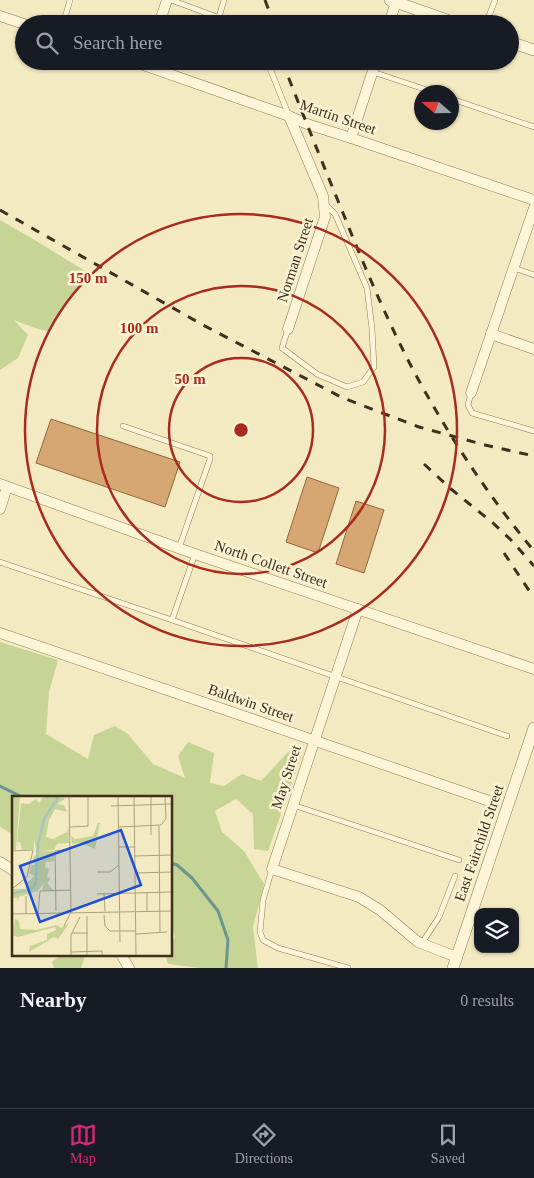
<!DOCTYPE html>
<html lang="en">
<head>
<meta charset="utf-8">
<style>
  body { margin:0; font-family:Georgia,serif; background:#20242c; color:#f1f3f6 }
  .controls { position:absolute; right:15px; bottom:15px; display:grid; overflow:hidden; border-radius:10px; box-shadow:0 1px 4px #0004 }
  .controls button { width:45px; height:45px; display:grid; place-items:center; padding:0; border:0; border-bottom:1px solid #363941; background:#171b24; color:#f1f3f6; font:25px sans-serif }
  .compass { position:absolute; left:414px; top:85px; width:45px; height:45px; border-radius:50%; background:#171b24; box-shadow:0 1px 4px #0004; rotate:290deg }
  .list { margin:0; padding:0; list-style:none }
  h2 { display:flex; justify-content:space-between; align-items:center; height:65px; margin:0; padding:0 20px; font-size:21px }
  h2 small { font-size:16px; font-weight:400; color:#9ea1a6 }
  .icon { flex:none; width:28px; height:28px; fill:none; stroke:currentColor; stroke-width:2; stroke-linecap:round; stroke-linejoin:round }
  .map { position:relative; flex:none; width:534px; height:968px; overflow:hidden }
  .search { position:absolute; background:#171b24; box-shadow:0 1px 4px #0004; left:15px; right:15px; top:15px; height:55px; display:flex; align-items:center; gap:12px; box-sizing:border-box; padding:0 18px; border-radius:28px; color:#9ea1a6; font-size:19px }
  .sheet { height:140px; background:#171b24 }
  nav { display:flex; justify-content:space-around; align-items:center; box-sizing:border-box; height:70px; border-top:1px solid #363941; background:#171b24; font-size:14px; color:#9ea1a6 }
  nav a { display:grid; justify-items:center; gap:2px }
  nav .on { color:#db2777 }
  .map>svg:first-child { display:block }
  .green { fill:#c6d495 }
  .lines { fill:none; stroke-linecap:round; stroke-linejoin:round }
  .stream { stroke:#6a968f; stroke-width:3 }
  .building { fill:#d7a773; stroke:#936639 }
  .service-casing { stroke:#917b56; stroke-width:6 }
  .minor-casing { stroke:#917b56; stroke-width:11 }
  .tertiary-casing { stroke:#917b56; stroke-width:12 }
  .service { stroke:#fdf5d7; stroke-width:5 }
  .minor { stroke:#fdf5d7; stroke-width:10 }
  .tertiary { stroke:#fdf5d7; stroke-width:11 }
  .rail { stroke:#3e301d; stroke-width:3; stroke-dasharray:9 9; stroke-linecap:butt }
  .ring { fill:none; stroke:#a82b1e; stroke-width:2.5 }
  .labels { text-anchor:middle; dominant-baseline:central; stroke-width:5; stroke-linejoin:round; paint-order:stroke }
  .street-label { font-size:15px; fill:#3e301d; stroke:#faf3d3 }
  .inset-river { fill:none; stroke:#a5c6c0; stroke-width:2.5 }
  .inset-road { fill:none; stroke:#aba080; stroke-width:1 }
  .view { fill:#1d4ed8; fill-opacity:0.15; stroke:#1d4ed8; stroke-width:2.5 }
  .inset-edge { fill:none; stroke:#3e301d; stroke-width:2.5 }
  .centre { fill:#a82b1e; stroke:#faf3d3; stroke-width:2.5 }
  .ring-label { font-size:15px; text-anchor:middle; font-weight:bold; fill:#a82b1e; stroke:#faf3d3; stroke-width:5; stroke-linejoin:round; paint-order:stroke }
</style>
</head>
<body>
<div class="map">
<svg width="534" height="968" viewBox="0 0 534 968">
  <rect width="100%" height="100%" fill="#f4eac2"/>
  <!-- green -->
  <g class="green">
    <path d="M 0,220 L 33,239 L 87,272 L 49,332 L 32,327 L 14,320 L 28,335 L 18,358 L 0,370 Z"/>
    <path d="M 0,642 L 58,660 L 49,692 L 46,734 L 88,759 L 94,735 L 115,726 L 128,734 L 153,764 L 185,778 L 178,756 L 188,742 L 214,753 L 210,783 L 224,786 L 242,774 L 261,781 L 290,750 L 302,754 L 268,851 L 254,849 L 253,814 L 236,799 L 215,811 L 222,832 L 244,851 L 264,884 L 253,927 L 258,968 L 201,968 L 168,964 L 165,954 L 171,954 L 171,943 L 175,937 L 171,923 L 171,797 L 14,797 L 14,835 L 0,827 Z"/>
    <path d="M 62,954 L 86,954 L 81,968 L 54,968 L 52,962 Z"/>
  </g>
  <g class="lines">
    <!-- stream -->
    <g class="stream">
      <path d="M 0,786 L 22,797"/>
      <path d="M 171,863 L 177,865 L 192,878 L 218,911 L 228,940 L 226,968"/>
    </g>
  </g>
  <!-- building -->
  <g class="building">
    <path d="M 51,419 L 180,462 L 165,507 L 36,463 Z"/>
    <path d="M 307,477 L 339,488 L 318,553 L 286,542 Z"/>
    <path d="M 356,501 L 384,510 L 364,573 L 336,564 Z"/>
  </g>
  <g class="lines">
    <!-- service casing -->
    <g class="service-casing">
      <g id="service">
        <path d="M 171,0 L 236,24"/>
        <path d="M 219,17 L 224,0"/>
        <path d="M 63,24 L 70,0"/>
        <path d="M 486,24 L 495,0"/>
        <path d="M 267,61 L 289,116"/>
        <path d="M 373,72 L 433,92"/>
        <path d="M 452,99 L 534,127"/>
        <path d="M 514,268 L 534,275"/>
        <path d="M 288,329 L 282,348 L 317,374 L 347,387 L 363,382 L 374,367 L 372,329 L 367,288 L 335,214 L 325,204"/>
        <path d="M 471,393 L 468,405 L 472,413 L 534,431"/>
        <path d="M 123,426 L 210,456 L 210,459 L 179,548"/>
        <path d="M 0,562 L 172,620 L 507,736"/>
        <path d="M 172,620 L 195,554"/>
        <path d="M 293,805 L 459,860"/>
        <path d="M 272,869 L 263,900 L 260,932 L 263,940 L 278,948 L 348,968"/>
        <path d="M 422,943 L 439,917 L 455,876"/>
      </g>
    </g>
    <!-- minor casing -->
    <g class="minor-casing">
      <g id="minor">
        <path d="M 0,16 L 24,24"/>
        <path d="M 159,24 L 167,0"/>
        <path d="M 389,24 L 396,2"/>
        <path d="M 132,61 L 289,116 L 307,124 L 351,138 L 534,200"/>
        <path d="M 351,138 L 376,61"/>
        <path d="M 288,329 L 325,217 L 323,196 L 289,116"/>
        <path d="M 491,334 L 534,349"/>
        <path d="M 471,393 L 534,208"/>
        <path d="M 0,484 L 195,554 L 534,669"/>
        <path d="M 0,509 L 7,487"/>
        <path d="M 358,609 L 272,869 L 359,897 L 380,910 L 418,942 L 441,951 L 457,957"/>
        <path d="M 0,633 L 255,720 L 492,802"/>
        <path d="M 0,862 L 14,871"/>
        <path d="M 121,954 L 129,968"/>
      </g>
    </g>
    <!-- tertiary casing -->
    <g class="tertiary-casing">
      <g id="tertiary">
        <path d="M 390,0 L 458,24"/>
        <path d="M 510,42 L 534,50"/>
        <path d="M 453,968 L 534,728"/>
      </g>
    </g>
    <!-- service -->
    <use href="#service" class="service"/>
    <!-- minor -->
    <use href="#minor" class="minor"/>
    <!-- tertiary -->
    <use href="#tertiary" class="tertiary"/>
    <!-- rail -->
    <g class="rail">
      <path d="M 265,0 L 274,24"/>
      <path d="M 282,61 C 302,112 322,162 343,213 C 363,263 384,313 409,362 C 444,429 486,493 534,551"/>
      <path d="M 0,210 L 203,325 L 343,398 L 419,427 L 485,445 L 534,456"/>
      <path d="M 424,464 L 451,489 L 493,523 L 511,540 L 534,566"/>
      <path d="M 504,553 L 534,598"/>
    </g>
  </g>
  <!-- distance rings -->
  <g class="ring">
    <circle cx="241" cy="430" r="72"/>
    <circle cx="241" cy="430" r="144"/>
    <circle cx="241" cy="430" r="216"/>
  </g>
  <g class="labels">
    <!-- street labels -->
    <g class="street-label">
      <text transform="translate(338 117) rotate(19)">Martin Street</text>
      <text transform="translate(295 260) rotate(-72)">Norman Street</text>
      <text transform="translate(271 564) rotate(19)">North Collett Street</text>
      <text transform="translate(251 703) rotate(19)">Baldwin Street</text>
      <text transform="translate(286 777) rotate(-72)">May Street</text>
      <text transform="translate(479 843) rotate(-71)">East Fairchild Street</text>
    </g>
  </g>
  <!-- overview -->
  <g transform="translate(12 796)">
    <rect width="160" height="160" fill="#f4eac2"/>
    <path d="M 0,0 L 8,0 L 4,54 L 0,54 ZM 32,0 L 54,2 L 45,8 L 52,9 L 55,16 L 43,13 L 37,24 L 34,41 L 41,43 L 55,36 L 56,30 L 57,47 L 45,48 L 42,54 L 29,55 L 42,55 L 42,65 L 34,66 L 33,71 L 37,73 L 35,82 L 38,81 L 38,84 L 35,87 L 41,94 L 30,94 L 32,87 L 26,95 L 7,101 L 6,105 L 5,102 L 0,102 L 0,93 L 15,93 L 14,88 L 22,80 L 17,77 L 19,69 L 23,69 L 21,61 L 25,58 L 22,43 L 22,53 L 10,54 L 8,46 L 5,46 L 9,7 L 17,8 L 24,3 L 27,7 ZM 86,27 L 88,27 L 83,53 L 69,47 L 60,48 L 59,40 L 63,43 L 81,40 ZM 3,123 L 7,125 L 8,133 L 25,134 L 44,129 L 49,132 L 58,126 L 46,143 L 42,141 L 17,156 L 18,150 L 35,144 L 35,138 L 44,134 L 43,131 L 6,141 L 0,139 Z" fill="#c6d495"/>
    <path class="inset-river" d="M 0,98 L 19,93 L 24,87 L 26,48 L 32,23 L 47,0"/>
    <path class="inset-road" d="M 106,0 L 108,146M 122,0 L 124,160M 139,0 L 139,39M 99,10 L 160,8M 147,30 L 148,137M 58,31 L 76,30 L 76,0M 107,31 L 149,29 L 154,23 L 153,0M 107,51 L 123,51M 0,55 L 21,54 L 15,81 L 0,93M 123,60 L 160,59M 85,76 L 98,76 L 107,69M 123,77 L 160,76M 92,97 L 93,115M 85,98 L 160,96M 14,100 L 14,118M 44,115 L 43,55 L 58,53M 135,116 L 135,96M 26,117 L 28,95 L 59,94M 0,118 L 160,115M 92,119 L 93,130 L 98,135 L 124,135M 52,130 L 59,116 L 57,0M 60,137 L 76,137M 124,138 L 155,136M 59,156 L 90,155 L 90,160M 59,160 L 59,139 L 68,121M 75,160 L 75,120"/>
    <path class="view" d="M 109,34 L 129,89 L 28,126 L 8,70 Z"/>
    <rect width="160" height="160" class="inset-edge"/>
  </g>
  <circle cx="241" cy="430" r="8" class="centre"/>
  <g class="ring-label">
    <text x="88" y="283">150 m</text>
    <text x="139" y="333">100 m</text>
    <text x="190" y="384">50 m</text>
  </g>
</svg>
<div class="controls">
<button><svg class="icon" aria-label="layers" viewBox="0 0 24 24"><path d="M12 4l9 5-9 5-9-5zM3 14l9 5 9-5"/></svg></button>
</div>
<svg class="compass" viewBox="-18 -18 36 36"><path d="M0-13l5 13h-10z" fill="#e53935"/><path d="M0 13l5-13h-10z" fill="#9ea1a6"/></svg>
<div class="search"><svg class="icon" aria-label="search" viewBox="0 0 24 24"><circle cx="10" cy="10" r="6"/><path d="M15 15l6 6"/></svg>Search here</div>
</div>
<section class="sheet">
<h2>Nearby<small>0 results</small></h2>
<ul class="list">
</ul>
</section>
<nav>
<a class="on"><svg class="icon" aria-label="map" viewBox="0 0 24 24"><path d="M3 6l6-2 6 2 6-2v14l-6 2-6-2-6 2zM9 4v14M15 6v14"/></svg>Map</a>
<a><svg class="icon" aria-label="directions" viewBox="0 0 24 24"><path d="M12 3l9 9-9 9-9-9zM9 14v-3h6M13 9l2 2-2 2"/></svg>Directions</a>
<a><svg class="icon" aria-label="saved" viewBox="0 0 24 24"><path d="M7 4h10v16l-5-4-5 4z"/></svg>Saved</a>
</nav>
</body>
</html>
